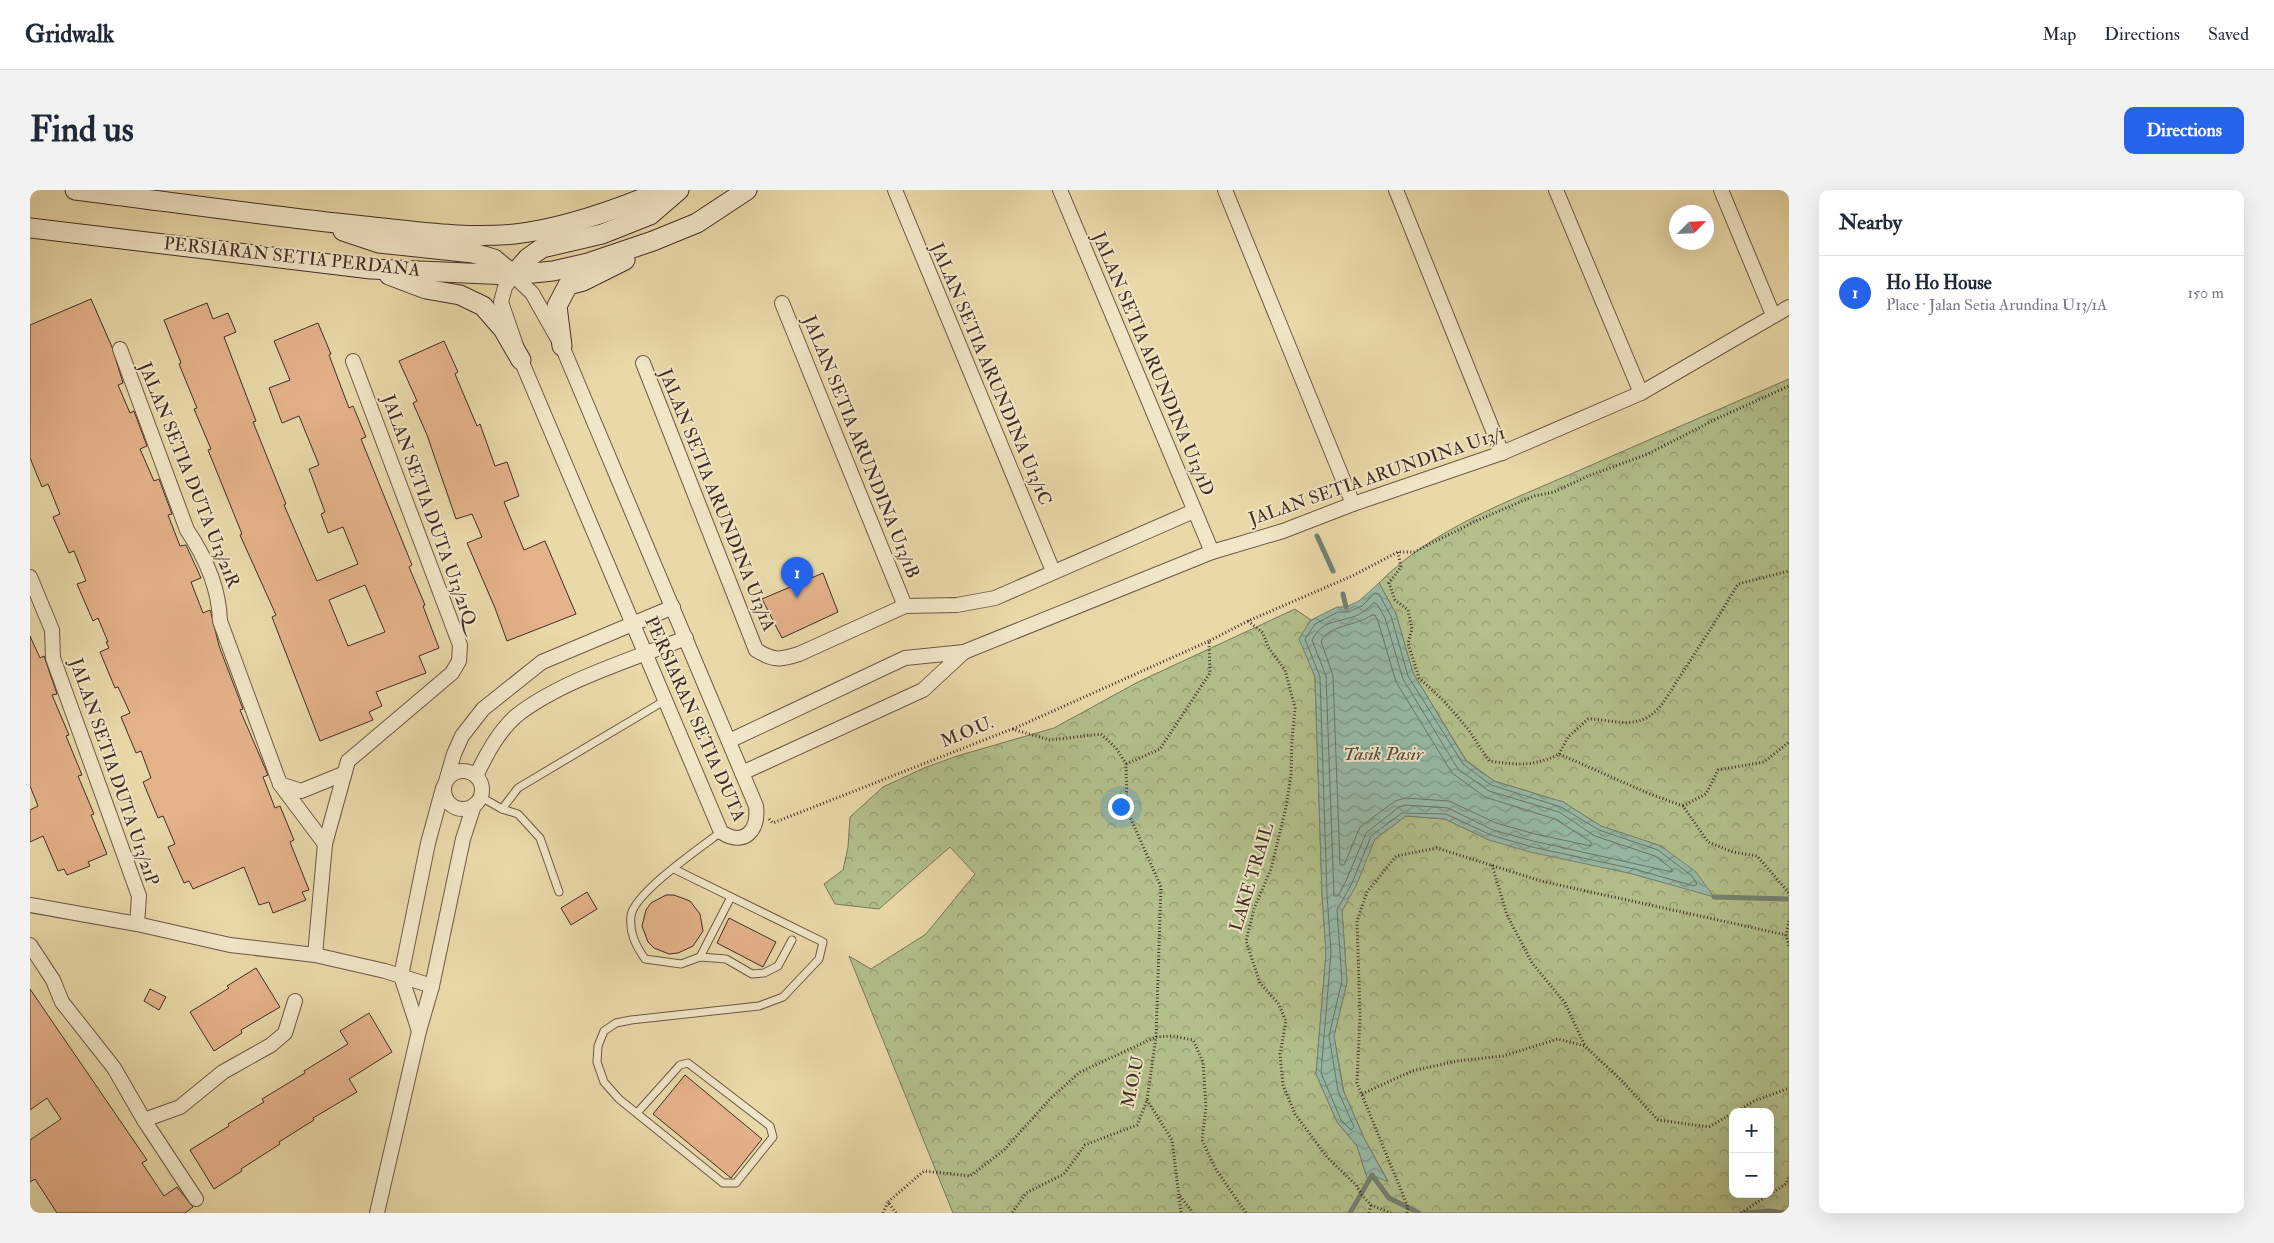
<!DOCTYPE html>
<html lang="en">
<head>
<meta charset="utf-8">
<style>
  body { margin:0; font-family:"IM FELL Double Pica",serif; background:#f2f2f3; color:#1f2937 }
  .controls { position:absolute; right:15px; bottom:15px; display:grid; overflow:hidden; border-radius:10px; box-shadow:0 5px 20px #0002 }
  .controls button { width:45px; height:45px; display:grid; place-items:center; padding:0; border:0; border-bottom:1px solid #e0e1e3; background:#fff; color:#1f2937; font:25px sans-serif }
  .compass { position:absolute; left:1639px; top:15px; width:45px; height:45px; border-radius:50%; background:#fff; box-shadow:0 5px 20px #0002; rotate:66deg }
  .you { position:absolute; left:1090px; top:616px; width:18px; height:18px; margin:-12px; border:4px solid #fff; border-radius:50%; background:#1a73e8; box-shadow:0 0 0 8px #1a73e833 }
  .badge { display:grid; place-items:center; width:32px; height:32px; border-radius:50%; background:#2563eb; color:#fff; font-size:16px; font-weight:700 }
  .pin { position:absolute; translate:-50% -41px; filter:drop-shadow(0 1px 2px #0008) }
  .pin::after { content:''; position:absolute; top:26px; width:18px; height:15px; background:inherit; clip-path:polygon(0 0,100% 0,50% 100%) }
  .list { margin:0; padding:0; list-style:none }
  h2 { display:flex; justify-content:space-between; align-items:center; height:65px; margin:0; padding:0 20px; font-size:21px }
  h2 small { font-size:16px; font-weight:400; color:#747a83 }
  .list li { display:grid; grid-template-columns:32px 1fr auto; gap:15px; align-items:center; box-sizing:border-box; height:75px; padding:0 20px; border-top:1px solid #e0e1e3 }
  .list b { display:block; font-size:19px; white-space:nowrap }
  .list p { margin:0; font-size:16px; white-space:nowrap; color:#747a83 }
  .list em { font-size:16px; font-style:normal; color:#747a83 }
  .map { position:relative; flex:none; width:1759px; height:1023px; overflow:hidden; border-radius:10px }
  header { display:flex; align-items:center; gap:30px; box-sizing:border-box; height:70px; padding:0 25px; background:#fff; border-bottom:1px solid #e0e1e3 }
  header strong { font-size:24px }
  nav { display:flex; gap:28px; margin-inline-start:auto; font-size:18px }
  .intro { display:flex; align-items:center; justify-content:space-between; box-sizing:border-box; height:120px; padding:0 30px }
  h1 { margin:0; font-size:35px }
  .button { padding:12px 22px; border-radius:10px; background:#2563eb; color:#fff; font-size:18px; font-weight:700 }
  main { display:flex; gap:30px; padding:0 30px }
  aside { flex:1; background:#fff; border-radius:10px; box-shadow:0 5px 20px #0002 }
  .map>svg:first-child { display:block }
  .forest { fill:url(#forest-crowns); stroke:#7a7658; fill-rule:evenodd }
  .water { fill:url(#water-waves); stroke:#758273 }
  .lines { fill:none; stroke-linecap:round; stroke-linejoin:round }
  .shore { stroke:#6c7466; stroke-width:1 }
  .stream { stroke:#758273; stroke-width:5 }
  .building { fill:#e4b28b; stroke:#412d25; fill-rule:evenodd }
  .lane-casing { stroke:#6b5846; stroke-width:9 }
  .street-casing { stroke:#6b5846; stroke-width:16 }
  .secondary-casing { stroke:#412d25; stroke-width:21 }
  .path { stroke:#412d25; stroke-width:3; stroke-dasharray:1 2.5; stroke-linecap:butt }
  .lane { stroke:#f1e6c7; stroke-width:7 }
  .street { stroke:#f1e6c7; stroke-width:14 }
  .secondary { stroke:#f1e6c7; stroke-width:19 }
  .labels { text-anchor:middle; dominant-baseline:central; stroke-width:4; stroke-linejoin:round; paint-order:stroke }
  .street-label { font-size:18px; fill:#412d25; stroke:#f1e6c7 }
  .water-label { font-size:19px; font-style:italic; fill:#52493f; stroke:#f1e6c7 }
</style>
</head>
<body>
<header>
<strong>Gridwalk</strong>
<nav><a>Map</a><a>Directions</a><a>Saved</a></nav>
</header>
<div class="intro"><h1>Find us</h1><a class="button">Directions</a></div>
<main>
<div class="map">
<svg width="1759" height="1023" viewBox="0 0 1759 1023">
  <defs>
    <pattern id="forest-crowns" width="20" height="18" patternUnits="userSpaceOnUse" patternTransform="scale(1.25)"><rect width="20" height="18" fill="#b3c08b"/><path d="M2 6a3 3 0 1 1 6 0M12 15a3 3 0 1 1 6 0" fill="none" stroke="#939c71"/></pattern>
    <pattern id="water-waves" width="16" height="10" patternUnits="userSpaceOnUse" patternTransform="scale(1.25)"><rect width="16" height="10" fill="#97baa7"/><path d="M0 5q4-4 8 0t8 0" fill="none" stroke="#7d9888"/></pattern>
  </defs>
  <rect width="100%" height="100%" fill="#e9d9a9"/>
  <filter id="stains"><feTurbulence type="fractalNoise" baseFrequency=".004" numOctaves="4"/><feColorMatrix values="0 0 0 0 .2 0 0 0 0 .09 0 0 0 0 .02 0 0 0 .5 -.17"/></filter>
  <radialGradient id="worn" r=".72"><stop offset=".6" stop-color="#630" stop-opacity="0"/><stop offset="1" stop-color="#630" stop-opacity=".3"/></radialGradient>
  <!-- forest -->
  <path class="forest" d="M 1759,189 L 1759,1023 L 923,1023 L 819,766 L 841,779 L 896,744 L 945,684 L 920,657 L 849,719 L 805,714 L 794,694 L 813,680 L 818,657 L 820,627 L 853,597 L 894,578 L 927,566 L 1024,538 L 1108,492 L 1265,419 L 1281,430 L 1270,449 L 1285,487 L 1292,704 L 1296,763 L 1286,884 L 1307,932 L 1327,956 L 1338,990 L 1342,985 L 1358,991 L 1334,948 L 1314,902 L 1304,846 L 1317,792 L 1312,721 L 1345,649 L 1376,626 L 1415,629 L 1459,650 L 1603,684 L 1684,706 L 1631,656 L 1571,636 L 1533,612 L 1464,591 L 1436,570 L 1383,483 L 1366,424 L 1349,393 C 1403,338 1480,311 1550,280 C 1619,250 1689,219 1759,189 ZM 1703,922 L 1740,922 L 1740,1004 L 1703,1004 Z"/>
  <!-- water -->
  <path class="water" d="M 1349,393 L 1366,424 L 1383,483 L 1436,571 L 1464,591 L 1533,612 L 1571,636 L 1631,656 L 1666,682 L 1684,707 L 1603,684 L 1500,662 L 1459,650 L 1415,629 L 1376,626 L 1345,649 L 1326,696 L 1312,721 L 1317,792 L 1304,846 L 1313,900 L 1334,948 L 1358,992 L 1342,985 L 1338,991 L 1327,956 L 1307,932 L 1286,884 L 1296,763 L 1292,704 L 1285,487 L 1269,449 L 1281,430 L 1307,417 L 1316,417 L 1329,411 Z"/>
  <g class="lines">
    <!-- shore -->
    <g class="shore">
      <path d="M 1345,403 L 1349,404 L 1361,426 L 1378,486 L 1433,574 L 1461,595 L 1531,617 L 1569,640 L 1628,660 L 1662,686 L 1667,694 L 1664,696 L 1604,679 L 1502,657 L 1461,645 L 1416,624 L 1372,623 L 1341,646 L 1322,693 L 1307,720 L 1312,791 L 1299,846 L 1308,901 L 1324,937 L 1321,940 L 1311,930 L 1291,883 L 1301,763 L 1297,704 L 1290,487 L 1275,449 L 1285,434 L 1308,422 L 1318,422 L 1332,416 Z"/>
      <path d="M 1344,413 L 1347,414 L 1355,428 L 1373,489 L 1428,579 L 1459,601 L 1529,622 L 1565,646 L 1625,666 L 1642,679 L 1642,682 L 1503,651 L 1463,640 L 1418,618 L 1375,615 L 1369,617 L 1336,643 L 1316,691 L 1308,706 L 1304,706 L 1296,486 L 1282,450 C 1292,432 1302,433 1319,428 C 1329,426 1337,419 1344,413 Z"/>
      <path d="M 1342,425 L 1345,425 L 1348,431 L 1366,492 L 1422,583 L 1455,607 L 1525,629 L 1561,652 L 1561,656 L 1505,644 L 1466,633 L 1419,611 L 1375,608 L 1365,611 L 1330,637 L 1314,675 L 1310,675 L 1303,486 L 1291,451 C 1299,435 1326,436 1342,425 Z"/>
    </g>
    <!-- stream -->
    <g class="stream">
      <path d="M 1287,346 L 1303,381"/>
      <path d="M 1313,404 L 1316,417"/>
      <path d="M 1684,707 L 1759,709"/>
      <path d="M 1320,1023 L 1342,985 L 1359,1008 L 1389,1023"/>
      <path d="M 1713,1023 L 1740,1021 L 1754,1023"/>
    </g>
  </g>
  <!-- building -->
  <g class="building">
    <path d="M 61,109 L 82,157 L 93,193 L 88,195 L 100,223 L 104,221 L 117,256 L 110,259 L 124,291 L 129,289 L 142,324 L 138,325 L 150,356 L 156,355 L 171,388 L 161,392 L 173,423 L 180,420 L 181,423 L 189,456 L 213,519 L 210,520 L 238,585 L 233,587 L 245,618 L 250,616 L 264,650 L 260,652 L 279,700 L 272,702 L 276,710 L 243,723 L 239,712 L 229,715 L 214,677 L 163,699 L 159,691 L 154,693 L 138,657 L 145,654 L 133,626 L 128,628 L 113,592 L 121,588 L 111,561 L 106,563 L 91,527 L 100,523 L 88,497 L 85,498 L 70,462 L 79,458 L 76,452 L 78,452 L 68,428 L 63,431 L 47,394 L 56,391 L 44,361 L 39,363 L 23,327 L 30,324 L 18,294 L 12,297 L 0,268 L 0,135 Z"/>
    <path d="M 177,113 L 183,129 L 198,123 L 206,142 L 194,147 L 226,231 L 223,232 L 256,314 L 254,315 L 287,391 L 328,374 L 313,337 L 298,343 L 291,324 L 295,322 L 279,279 L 289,275 L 269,226 L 252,233 L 239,198 L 260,190 L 244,151 L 288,133 L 301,164 L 299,165 L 319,218 L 323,216 L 336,247 L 331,249 L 382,375 L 379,377 L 395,415 L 393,416 L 409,458 L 389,466 L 396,483 L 346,502 L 352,516 L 339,522 L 343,530 L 290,551 L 242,427 L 246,425 L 210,345 L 212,344 L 178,260 L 181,259 L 164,219 L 167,218 L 149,174 L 151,173 L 134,130 ZM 335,395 L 355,442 L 318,456 L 299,410 Z"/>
    <path d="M 414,151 L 428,182 L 425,184 L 447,236 L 450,234 L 465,276 L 477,272 L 489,306 L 474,312 L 494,360 L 515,351 L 546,424 L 477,451 L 465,418 L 437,353 L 452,347 L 442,324 L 426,329 L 397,245 L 383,213 L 387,211 L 369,171 Z"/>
    <path d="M 793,383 L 808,422 L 752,448 L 732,409 Z"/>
    <path d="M 0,446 L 10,468 L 14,466 L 27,504 L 22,505 L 39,545 L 36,546 L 52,585 L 48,586 L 64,624 L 61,625 L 77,664 L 58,672 L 60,676 L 37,685 L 34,679 L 28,681 L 13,646 L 0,652 L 0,620 L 8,616 L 0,596 Z"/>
    <path d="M 557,702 L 567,719 L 541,735 L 531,718 Z"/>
    <path d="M 636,705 L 644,705 L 660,711 L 670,724 L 673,741 L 663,756 L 648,763 L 639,764 L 624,758 L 618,752 L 612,736 L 616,720 L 621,713 Z"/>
    <path d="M 699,728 L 746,752 L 733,777 L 687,753 Z"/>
    <path d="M 226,778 L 250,817 L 211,840 L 212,843 L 184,861 L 160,822 L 199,798 L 197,796 Z"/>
    <path d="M 0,799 L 117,970 L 112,973 L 134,1006 L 147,997 L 163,1017 L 155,1023 L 27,1023 L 5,989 L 0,992 L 0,950 L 31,929 L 17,908 L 0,920 Z"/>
    <path d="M 120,799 L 136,807 L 129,820 L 114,811 Z"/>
    <path d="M 339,823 L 362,862 L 319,889 L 327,902 L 283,928 L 284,930 L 249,952 L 250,954 L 211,979 L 212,981 L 184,999 L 160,960 L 199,936 L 198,934 L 234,912 L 232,909 L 275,883 L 274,881 L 318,854 L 310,841 Z"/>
    <path d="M 655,885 L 732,949 L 701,988 L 623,924 Z"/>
  </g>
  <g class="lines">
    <!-- lane casing -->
    <g class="lane-casing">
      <g id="lane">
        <path d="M 451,607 L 472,619 L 488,624 L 510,648 L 529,702"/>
        <path d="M 472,619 L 488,598 L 634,511"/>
        <path d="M 691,642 C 671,657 603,704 601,726 C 599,743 606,756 615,769 L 651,774 L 670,767 L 696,769 L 722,784 L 734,783 L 748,776 L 762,750"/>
        <path d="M 670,767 L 701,707"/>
        <path d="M 607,923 L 650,875 L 658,873 L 740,936 L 743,947 L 706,993 L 693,993 L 589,909 L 574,892 L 567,872 L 568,856 L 574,841 L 586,833 L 601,830 L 729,816 L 753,807 L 789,769 L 793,752 L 644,679"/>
      </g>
    </g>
    <!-- street casing -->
    <g class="street-casing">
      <g id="street">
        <path d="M 865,0 L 1023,381"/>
        <path d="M 1030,0 L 1182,362"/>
        <path d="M 1195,0 L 1323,314"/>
        <path d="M 1366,0 L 1472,263"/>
        <path d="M 1526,0 L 1611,203"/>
        <path d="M 1691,0 L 1743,125"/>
        <path d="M 483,85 L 502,103 L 532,156 L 726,616 C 729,641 714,657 691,642 L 491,170 L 471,112 L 475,97 Z"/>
        <path d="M 752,113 L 875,416"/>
        <path d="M 90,159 L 157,340 C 176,368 189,397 190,431 L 250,594 L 295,654"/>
        <path d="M 613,173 L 726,460 C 744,471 750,470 769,464 L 875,416 L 927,415 L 965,408 L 1164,321"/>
        <path d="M 0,387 L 22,440 L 23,468 L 109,706 L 107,734"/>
        <path d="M 934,462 L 1182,362 L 1253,341 L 1323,314 L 1472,263 L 1611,203 L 1759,117"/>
        <path d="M 699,551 L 875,468 L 934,462 L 893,500 L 712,583"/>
        <circle cx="433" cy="600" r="19"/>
        <path d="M 446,586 C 456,565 468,542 486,526 C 530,491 603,469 656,448"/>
        <path d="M 417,588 L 424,564 L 432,546 L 453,519 L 512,472 L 643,417"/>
        <path d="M 250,594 L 271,601 L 313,584"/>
        <path d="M 0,715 L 107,734 L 200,755 L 285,765 L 355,781 L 402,796"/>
        <path d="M 0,755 L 23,790 L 32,812 L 84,878 L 114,930 L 166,1009"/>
        <path d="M 285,765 L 295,654 L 318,571 L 422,483 L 429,471 L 430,455 L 323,171"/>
        <path d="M 389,841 L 371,786 L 398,653 L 413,598"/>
        <path d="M 114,930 L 150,917 L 193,882 L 241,855 L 255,843 L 265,811"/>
        <path d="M 347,1023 L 389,841 L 402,796 L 433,649 L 444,615"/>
      </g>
    </g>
    <!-- secondary casing -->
    <g class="secondary-casing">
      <g id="secondary">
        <path d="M 45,0 C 141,12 237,26 334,36 C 384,41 435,49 485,44 C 536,38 586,20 633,0"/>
        <path d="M 0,38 L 341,79 L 483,85 L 523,81 L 558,73 L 623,51 L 667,33 L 717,0"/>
        <path d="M 313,41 L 349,53 L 443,63 L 464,69 L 483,85"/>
        <path d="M 359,85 L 396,99 L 430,105 L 453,116 L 473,139 L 491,170"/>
        <path d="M 483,85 L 498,68 L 512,58 L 572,44 L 620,25 L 649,0"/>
        <path d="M 532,156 L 527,116 L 538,95 L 553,91 L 595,70"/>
      </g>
    </g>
    <!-- path -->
    <g class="path">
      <path d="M 1368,362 L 1371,377 L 1359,393 L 1365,410 L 1378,420 L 1382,439 L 1378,453 L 1389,488 L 1413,510 L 1438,539 L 1459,571 C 1486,575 1504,577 1529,564 L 1620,604 L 1653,616 L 1678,652 L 1703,662 L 1727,666 L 1759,703"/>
      <path d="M 1218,431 L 1233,443 L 1238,457 L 1255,480 L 1265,518 L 1262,550 L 1261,585 L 1256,617 L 1241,679 L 1224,719 L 1216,751 L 1230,793 L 1248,813 L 1256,831 L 1250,864 L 1253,895 L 1265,924 L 1297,967 L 1326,995 L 1332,1005 L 1341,1015 L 1361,1023"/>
      <path d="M 983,539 L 1179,451"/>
      <path d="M 1529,564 L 1538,547 L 1558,529 C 1578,529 1600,538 1618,527 C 1631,520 1641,500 1649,488 C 1669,457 1689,426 1708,394 L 1759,381"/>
      <path d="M 1096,574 L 1130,559 L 1147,533 L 1180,483 L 1179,451 L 1218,431 L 1322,386 L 1368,362 L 1384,362 L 1448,330 L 1504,306 L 1524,302 L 1558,286 L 1618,264 L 1686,229 L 1759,196"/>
      <path d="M 1653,616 L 1676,604 L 1688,580 L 1734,572 L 1759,552"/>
      <path d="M 739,629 L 743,633 L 982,539 L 1020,550 L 1071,544 L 1086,558 L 1096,574 L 1097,620 L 1131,697 L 1126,847 L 1117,910 L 1107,935 L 1055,955 L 1034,984 L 996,1003 L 982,1023"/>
      <path d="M 1462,675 L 1477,725 L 1502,773 L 1535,813 L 1555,856"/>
      <path d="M 1759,731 L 1756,745 L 1759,756"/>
      <path d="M 1332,904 L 1382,881 L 1427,871 L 1473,866 L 1528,849 L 1555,856 L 1591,890 L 1628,930 L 1679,937 L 1703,923"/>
      <path d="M 1117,910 L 1142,950 L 1151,1023"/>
      <path d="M 1705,922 L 1724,911 L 1759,898"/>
      <path d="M 1740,1004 L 1756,994 L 1759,986"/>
      <path d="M 1150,1006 L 1163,1023"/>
      <path d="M 853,1023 L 858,1012"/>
      <path d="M 866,1023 L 858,1012 L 894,981 L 940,986 L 974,960 L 1020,909 L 1050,882 L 1126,847 L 1143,846 L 1163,850 L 1173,872 L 1176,917 L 1172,950 L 1185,978 L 1216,1023"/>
      <path d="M 1339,1023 L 1341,1015"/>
      <path d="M 1377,1023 L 1378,1017 L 1327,893 L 1330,826 L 1327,731 L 1337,702 L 1366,666 L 1407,658 L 1511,691 L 1756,745"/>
      <path d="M 1711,1023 L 1740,1004"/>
    </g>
    <!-- lane -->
    <use href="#lane" class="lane"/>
    <!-- street -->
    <use href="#street" class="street"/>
    <!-- secondary -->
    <use href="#secondary" class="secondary"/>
  </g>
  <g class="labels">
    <!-- street labels -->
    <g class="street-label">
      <text transform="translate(262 67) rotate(6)">PERSIARAN SETIA PERDANA</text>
      <text transform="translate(1123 174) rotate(67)">JALAN SETIA ARUNDINA U13/1D</text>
      <text transform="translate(961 184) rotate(67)">JALAN SETIA ARUNDINA U13/1C</text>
      <text transform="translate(831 257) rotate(68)">JALAN SETIA ARUNDINA U13/1B</text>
      <text transform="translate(159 285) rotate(68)">JALAN SETIA DUTA U13/21R</text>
      <text transform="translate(1347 286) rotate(-19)">JALAN SETIA ARUNDINA U13/1</text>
      <text transform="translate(687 310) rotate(68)">JALAN SETIA ARUNDINA U13/1A</text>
      <text transform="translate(399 320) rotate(70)">JALAN SETIA DUTA U13/21Q</text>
      <text transform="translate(665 529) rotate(66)">PERSIARAN SETIA DUTA</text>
      <text transform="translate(937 542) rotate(-22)">M.O.U.</text>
      <text transform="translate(84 582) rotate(71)">JALAN SETIA DUTA U13/21P</text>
      <text transform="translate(1222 687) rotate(-73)">LAKE TRAIL</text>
      <text transform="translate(1103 892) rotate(-78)">M.O.U</text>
    </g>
    <!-- water labels -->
    <g class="water-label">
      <text x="1353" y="564">Tasik Pasir</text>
    </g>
  </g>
  <rect width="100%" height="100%" filter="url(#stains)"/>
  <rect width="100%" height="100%" fill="url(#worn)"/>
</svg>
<div class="controls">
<button>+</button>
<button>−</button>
</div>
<svg class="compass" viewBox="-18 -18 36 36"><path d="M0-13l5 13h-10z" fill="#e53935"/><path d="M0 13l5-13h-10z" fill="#747a83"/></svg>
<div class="you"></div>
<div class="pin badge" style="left:767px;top:408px">1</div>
</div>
<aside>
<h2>Nearby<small></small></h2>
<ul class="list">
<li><span class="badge">1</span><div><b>Ho Ho House</b><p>Place · Jalan Setia Arundina U13/1A</p></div><em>150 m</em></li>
</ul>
</aside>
</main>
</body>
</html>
